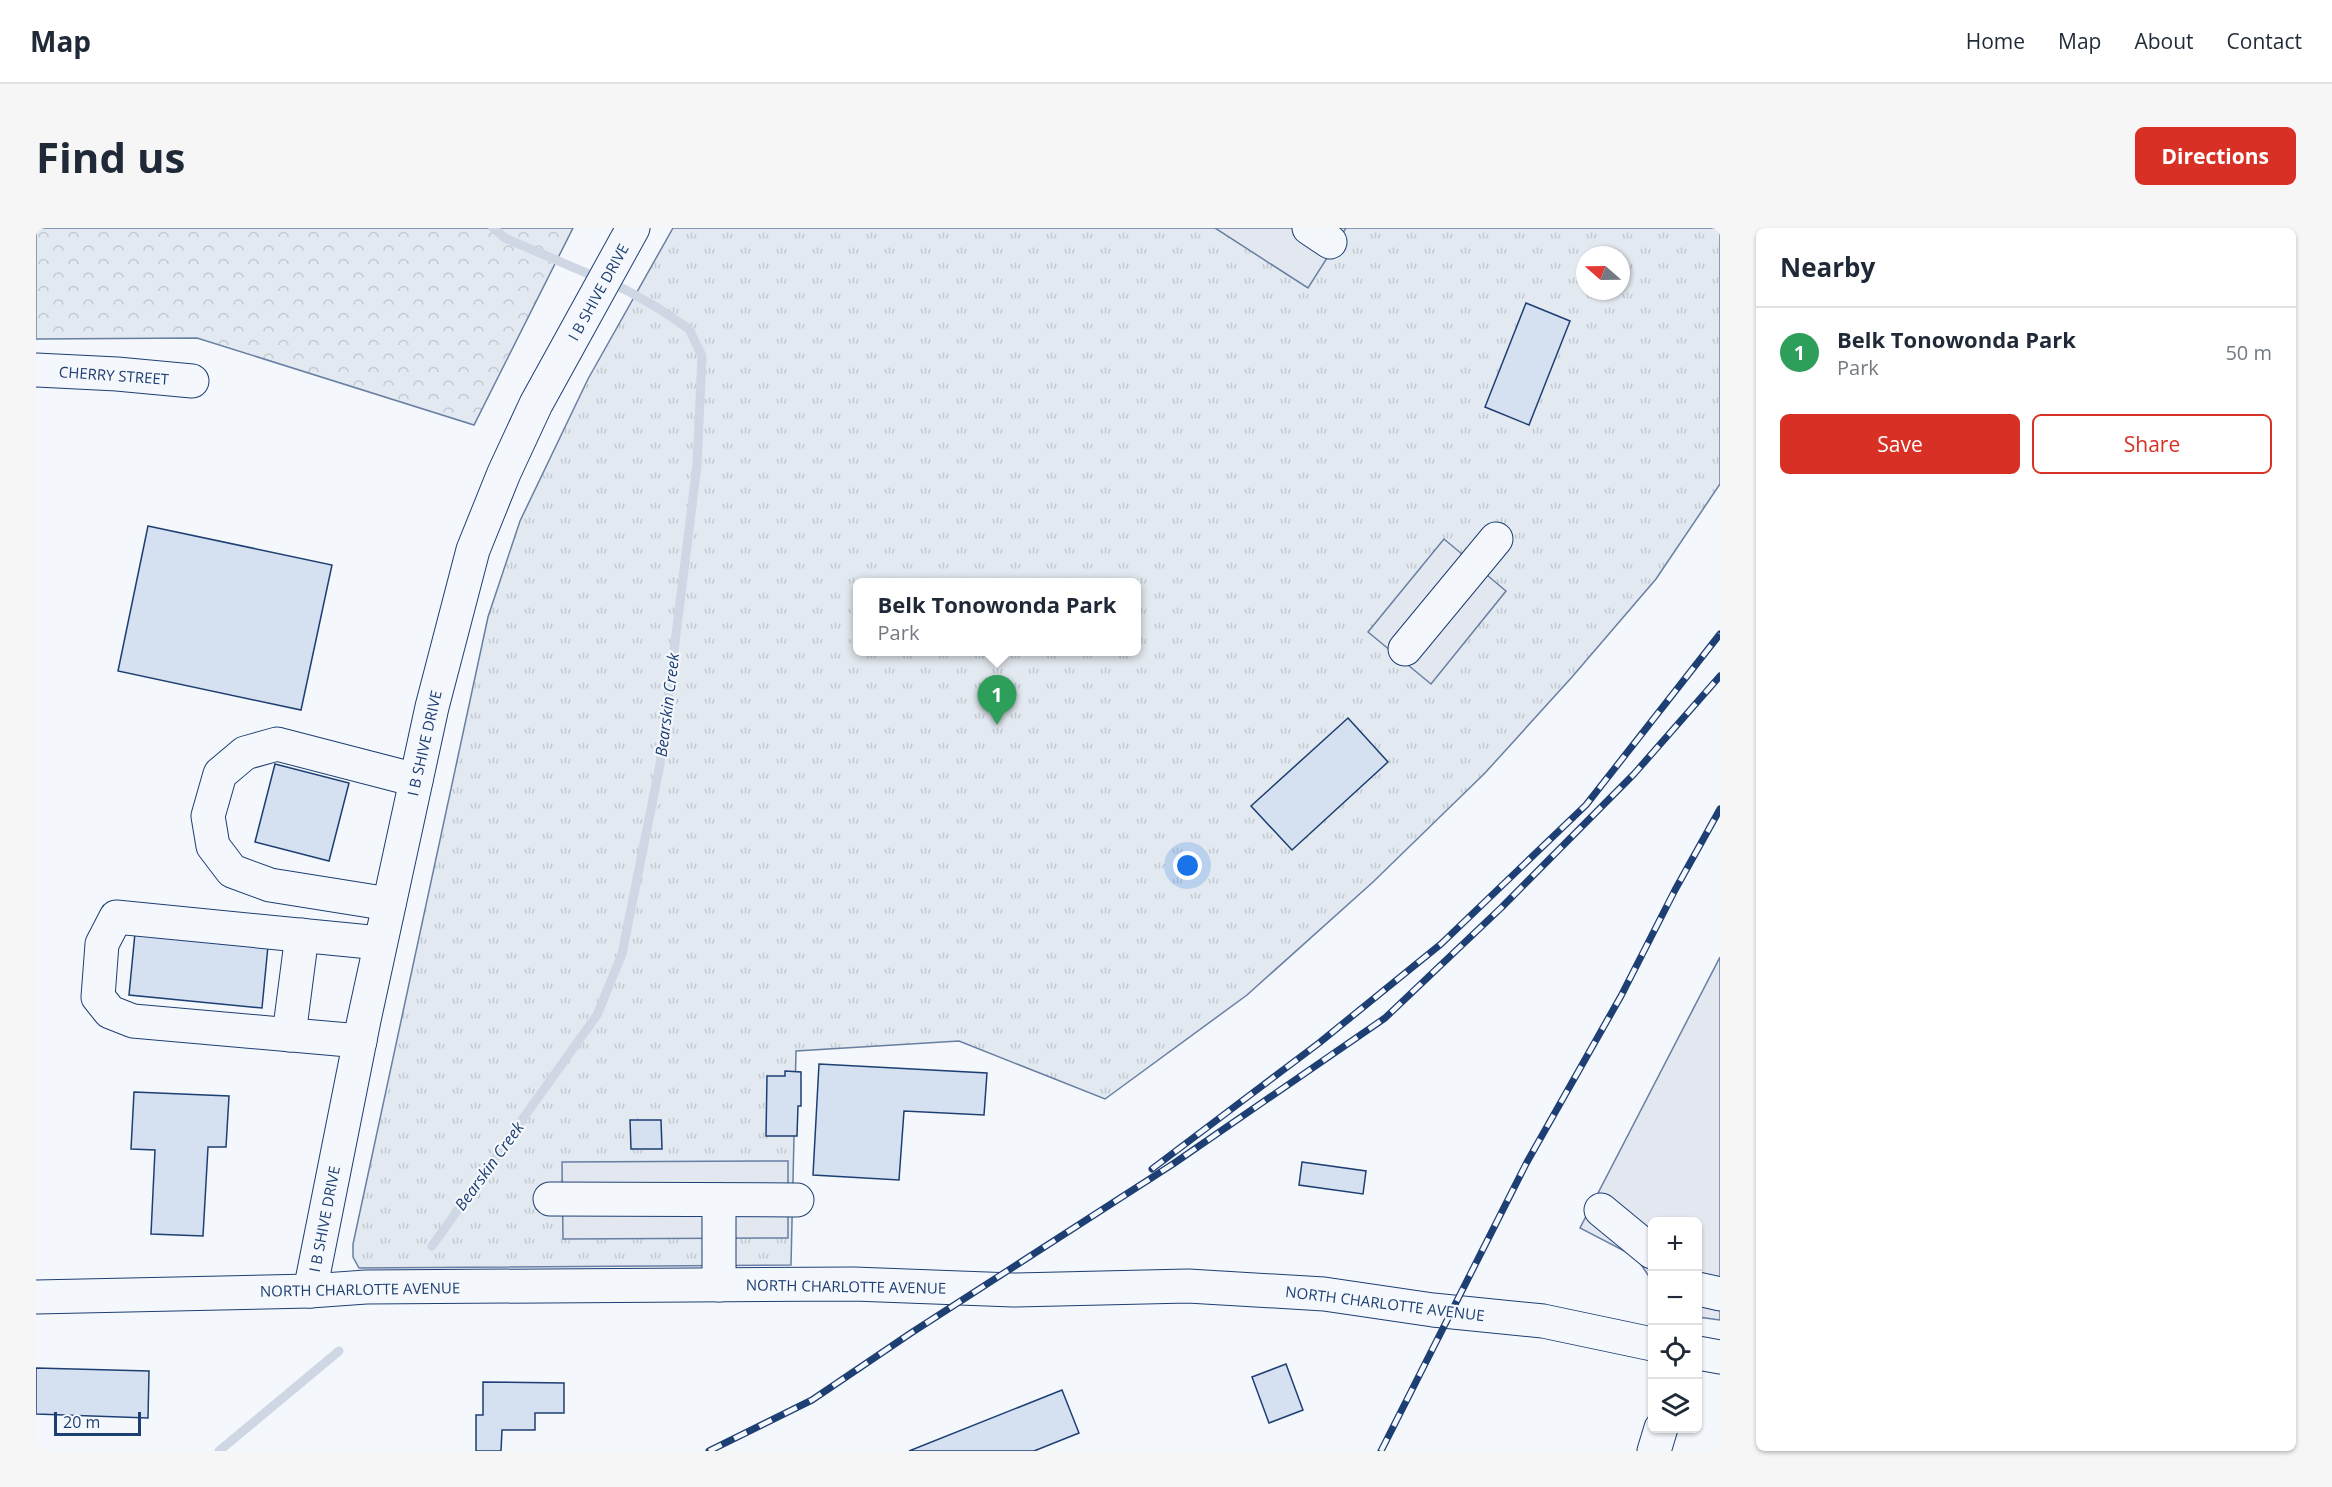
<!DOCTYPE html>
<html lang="en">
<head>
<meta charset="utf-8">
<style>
  body { margin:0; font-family:"Open Sans",sans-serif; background:#f6f6f7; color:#1f2937 }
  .controls { position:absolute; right:18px; bottom:18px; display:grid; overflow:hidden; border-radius:9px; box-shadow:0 2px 4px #0004 }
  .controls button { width:54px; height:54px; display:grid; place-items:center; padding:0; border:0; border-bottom:2px solid #e0e1e3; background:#fff; color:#1f2937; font:30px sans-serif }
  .compass { position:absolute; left:1540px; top:18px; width:54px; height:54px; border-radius:50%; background:#fff; box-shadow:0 2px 4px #0004; rotate:290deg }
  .scale { position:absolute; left:18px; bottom:15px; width:87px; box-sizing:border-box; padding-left:6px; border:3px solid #1d3f73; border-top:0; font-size:16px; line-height:21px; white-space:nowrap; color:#1d3f73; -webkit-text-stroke:4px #f4f7fb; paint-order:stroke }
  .you { position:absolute; left:1152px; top:638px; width:21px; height:21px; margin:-15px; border:4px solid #fff; border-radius:50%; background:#1a73e8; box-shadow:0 0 0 9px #1a73e833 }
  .badge { display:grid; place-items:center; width:39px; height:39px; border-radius:50%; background:#d93025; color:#fff; font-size:20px; font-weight:700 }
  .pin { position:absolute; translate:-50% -50px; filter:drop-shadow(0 2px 3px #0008) }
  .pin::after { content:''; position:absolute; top:32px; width:21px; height:18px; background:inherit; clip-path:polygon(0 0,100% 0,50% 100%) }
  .popup { position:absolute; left:817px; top:350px; width:288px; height:78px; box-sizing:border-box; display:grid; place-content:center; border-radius:9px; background:#fff; filter:drop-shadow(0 2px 4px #0005); font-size:20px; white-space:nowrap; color:#747a83 }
  .popup b { font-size:22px; color:#1f2937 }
  .popup::after { content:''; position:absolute; left:50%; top:100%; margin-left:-12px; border:12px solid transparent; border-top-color:#fff }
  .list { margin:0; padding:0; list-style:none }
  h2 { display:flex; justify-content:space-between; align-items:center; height:78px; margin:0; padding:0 24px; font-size:26px }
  h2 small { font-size:20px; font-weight:400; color:#747a83 }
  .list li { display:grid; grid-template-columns:39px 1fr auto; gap:18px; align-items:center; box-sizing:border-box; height:90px; padding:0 24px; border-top:2px solid #e0e1e3 }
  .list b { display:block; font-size:22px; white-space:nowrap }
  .list p { margin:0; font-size:20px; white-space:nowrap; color:#747a83 }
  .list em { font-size:20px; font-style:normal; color:#747a83 }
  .actions { display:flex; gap:12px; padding:18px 24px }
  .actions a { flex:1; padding:14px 0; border:2px solid #d93025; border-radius:9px; text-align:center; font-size:21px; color:#d93025 }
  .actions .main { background:#d93025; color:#fff }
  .icon { flex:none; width:33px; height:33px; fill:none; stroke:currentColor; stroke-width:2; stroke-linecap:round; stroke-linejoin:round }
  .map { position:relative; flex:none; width:1684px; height:1223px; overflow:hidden; border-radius:9px }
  header { display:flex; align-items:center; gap:36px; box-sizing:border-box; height:84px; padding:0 30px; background:#fff; border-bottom:2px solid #e0e1e3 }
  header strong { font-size:28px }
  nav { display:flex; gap:33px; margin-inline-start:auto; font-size:21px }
  .intro { display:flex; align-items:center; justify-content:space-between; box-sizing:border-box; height:144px; padding:0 36px }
  h1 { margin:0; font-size:42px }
  .button { padding:15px 27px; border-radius:9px; background:#d93025; color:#fff; font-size:21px; font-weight:700 }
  main { display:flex; gap:36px; padding:0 36px }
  aside { flex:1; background:#fff; border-radius:9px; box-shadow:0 2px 4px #0004 }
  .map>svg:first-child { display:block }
  .forest { fill:url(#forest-crowns); stroke:#687fa3; stroke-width:1.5 }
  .park { fill:url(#park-tufts); stroke:#687fa3; stroke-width:1.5; fill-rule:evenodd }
  .parking { fill:#e3e8f0; stroke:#687fa3; stroke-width:1.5 }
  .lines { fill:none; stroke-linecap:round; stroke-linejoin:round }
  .stream { stroke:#cfd7e4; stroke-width:9 }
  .building { fill:#d5e0f0; stroke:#1d3f73; stroke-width:1.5 }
  .minor-casing { stroke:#1d3f73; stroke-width:35 }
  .major-casing { stroke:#1d3f73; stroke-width:35 }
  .minor { stroke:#f4f7fb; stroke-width:33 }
  .major { stroke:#f4f7fb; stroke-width:33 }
  .rail-casing { stroke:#1d3f73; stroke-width:7 }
  .rail { stroke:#f4f7fb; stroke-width:4.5; stroke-dasharray:14; stroke-linecap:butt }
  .labels { text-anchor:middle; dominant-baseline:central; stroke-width:4.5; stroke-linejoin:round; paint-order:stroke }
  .street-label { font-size:15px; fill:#1d3f73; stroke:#f4f7fb }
  .water-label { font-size:16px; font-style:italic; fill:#1d3f73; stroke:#f4f7fb }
</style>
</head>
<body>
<header>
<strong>Map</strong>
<nav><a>Home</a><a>Map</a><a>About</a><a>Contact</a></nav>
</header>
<div class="intro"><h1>Find us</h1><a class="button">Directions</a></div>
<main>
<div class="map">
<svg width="1684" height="1223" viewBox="0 0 1684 1223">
  <defs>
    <pattern id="forest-crowns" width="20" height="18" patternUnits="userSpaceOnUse" patternTransform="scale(1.5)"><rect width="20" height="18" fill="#e3e9f0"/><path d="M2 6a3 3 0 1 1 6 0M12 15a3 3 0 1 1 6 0" fill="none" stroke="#c2c9d1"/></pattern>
    <pattern id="park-tufts" width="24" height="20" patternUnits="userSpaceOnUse" patternTransform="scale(1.5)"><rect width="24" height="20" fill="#e3e9f0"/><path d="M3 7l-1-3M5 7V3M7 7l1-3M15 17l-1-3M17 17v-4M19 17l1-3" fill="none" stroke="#c2c9d1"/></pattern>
  </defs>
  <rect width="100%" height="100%" fill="#f4f7fb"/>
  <!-- forest -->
  <path class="forest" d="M 0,0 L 537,0 L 438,197 L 161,110 L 0,111 Z"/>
  <!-- park -->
  <path class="park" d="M 637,0 L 1684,0 L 1684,256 L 1620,351 L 1536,449 L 1449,545 L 1337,654 L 1211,767 L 1069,871 L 923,813 L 760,823 L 755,1037 L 323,1040 L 317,1029 L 317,1016 L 452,389 L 484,293 L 552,151 ZM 1549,27 L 1585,27 L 1585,63 L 1549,63 ZM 822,354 L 1100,354 L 1100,424 L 822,424 Z"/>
  <!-- parking -->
  <g class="parking">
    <path d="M 1179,0 L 1310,0 L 1272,60 Z"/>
    <path d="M 1408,311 L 1470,363 L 1395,456 L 1332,404 Z"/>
    <path d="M 1684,729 L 1684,1092 L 1662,1089 L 1662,994 L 1616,994 L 1616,1053 L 1600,1029 L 1544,1000 Z"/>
    <path d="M 752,933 L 752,1010 L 527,1011 L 526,934 Z"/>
  </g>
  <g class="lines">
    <!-- stream -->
    <g class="stream">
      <path d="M 396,1018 L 561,787 L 586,726 L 624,536 L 661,237 L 666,128 L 653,101 L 622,80 L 590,62 L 469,10 L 457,0"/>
      <path d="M 183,1223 L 303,1123"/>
    </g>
  </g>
  <!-- building -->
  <g class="building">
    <path d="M 1490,75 L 1534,93 L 1493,197 L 1449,179 Z"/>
    <path d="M 112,298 L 296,337 L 265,482 L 82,443 Z"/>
    <path d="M 1312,490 L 1352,534 L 1256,622 L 1215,578 Z"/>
    <path d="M 239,536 L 313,555 L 293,633 L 219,614 Z"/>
    <path d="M 99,705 L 232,718 L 226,780 L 93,767 Z"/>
    <path d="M 783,836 L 951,845 L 948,887 L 868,883 L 863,952 L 777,947 Z"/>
    <path d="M 749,843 L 765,844 L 765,878 L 762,878 L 761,908 L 730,908 L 731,848 L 749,848 Z"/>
    <path d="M 98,864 L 193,868 L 190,919 L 172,919 L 167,1008 L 115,1006 L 119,922 L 95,921 Z"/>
    <path d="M 594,892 L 625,892 L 626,921 L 595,921 Z"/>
    <path d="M 1266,934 L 1330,943 L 1327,966 L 1263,957 Z"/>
    <path d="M 1250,1136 L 1267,1182 L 1233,1195 L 1216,1149 Z"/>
    <path d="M 0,1140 L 113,1143 L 112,1190 L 0,1186 Z"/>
    <path d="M 447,1154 L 528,1155 L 528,1185 L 499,1185 L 499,1202 L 466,1202 L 465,1223 L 440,1223 L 440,1187 L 447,1187 Z"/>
    <path d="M 1026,1162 L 1043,1205 L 998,1223 L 873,1223 Z"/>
  </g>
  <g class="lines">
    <!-- minor casing -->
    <g class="minor-casing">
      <g id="minor">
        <path d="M 1273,0 L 1294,14"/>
        <path d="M 0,142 L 81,146 L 156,153"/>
        <path d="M 1369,421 L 1460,311"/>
        <path d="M 353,676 L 234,657 L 196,643 L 177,618 L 172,588 L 184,546 L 209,525 L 241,516 L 380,552"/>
        <path d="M 253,807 L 266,707"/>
        <path d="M 324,813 L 97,793 L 74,784 L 62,769 L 66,716 L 80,689 L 344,715"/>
        <path d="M 514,971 L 761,972"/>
        <path d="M 1565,982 L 1616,1024"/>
        <path d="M 683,1057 L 683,972"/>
        <path d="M 1662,1061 L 1684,1066"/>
        <path d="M 274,1063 L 328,792 L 396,479 L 437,322 L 468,245 L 500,176 L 597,0"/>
        <path d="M 1618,1223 L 1625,1200"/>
      </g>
    </g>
    <!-- major casing -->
    <g class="major-casing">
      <g id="major">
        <path d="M 0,1069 L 274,1063 L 330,1059 L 818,1056 L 977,1062 L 1152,1058 L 1288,1066 L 1397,1082 L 1507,1093 L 1616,1116"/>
        <path d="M 1662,1125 L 1684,1129"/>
      </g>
    </g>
    <!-- minor -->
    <use href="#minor" class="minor"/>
    <!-- major -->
    <use href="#major" class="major"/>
    <!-- rail casing -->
    <g class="rail-casing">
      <g id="rail">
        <path d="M 1116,941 L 1283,815 L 1405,716 L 1550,577 L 1684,406"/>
        <path d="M 673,1223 L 776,1172 L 875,1105 L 1137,936 L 1349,790 L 1466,679 L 1598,546 L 1684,448"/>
        <path d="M 1345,1223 L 1491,934 L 1585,768 L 1639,662 L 1684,581"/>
      </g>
    </g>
    <!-- rail -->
    <use href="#rail" class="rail"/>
  </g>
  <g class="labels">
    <!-- street labels -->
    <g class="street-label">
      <text transform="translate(562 64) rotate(-61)">I B SHIVE DRIVE</text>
      <text transform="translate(78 147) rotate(4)">CHERRY STREET</text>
      <text transform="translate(388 515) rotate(-77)">I B SHIVE DRIVE</text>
      <text transform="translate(288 991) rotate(-79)">I B SHIVE DRIVE</text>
      <text transform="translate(810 1058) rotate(1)">NORTH CHARLOTTE AVENUE</text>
      <text transform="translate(324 1061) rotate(-1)">NORTH CHARLOTTE AVENUE</text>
      <text transform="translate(1349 1075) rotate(7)">NORTH CHARLOTTE AVENUE</text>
    </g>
    <!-- water labels -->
    <g class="water-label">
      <text transform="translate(631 477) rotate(-83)">Bearskin Creek</text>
      <text transform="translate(453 938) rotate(-54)">Bearskin Creek</text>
    </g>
  </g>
</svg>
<div class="controls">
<button>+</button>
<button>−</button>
<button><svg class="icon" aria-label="locate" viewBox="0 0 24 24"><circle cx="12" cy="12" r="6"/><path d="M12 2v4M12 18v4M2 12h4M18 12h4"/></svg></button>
<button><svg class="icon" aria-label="layers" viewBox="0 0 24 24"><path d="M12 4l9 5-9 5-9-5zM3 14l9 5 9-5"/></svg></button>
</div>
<svg class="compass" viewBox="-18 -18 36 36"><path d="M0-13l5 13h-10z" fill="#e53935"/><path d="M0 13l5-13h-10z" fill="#747a83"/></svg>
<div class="scale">20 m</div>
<div class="you"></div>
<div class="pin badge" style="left:961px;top:497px;background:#2e9e5b">1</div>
<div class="popup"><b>Belk Tonowonda Park</b>Park</div>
</div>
<aside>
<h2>Nearby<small></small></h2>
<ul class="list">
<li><span class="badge" style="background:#2e9e5b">1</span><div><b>Belk Tonowonda Park</b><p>Park</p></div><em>50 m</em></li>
</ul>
<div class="actions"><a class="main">Save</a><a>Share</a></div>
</aside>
</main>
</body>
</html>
